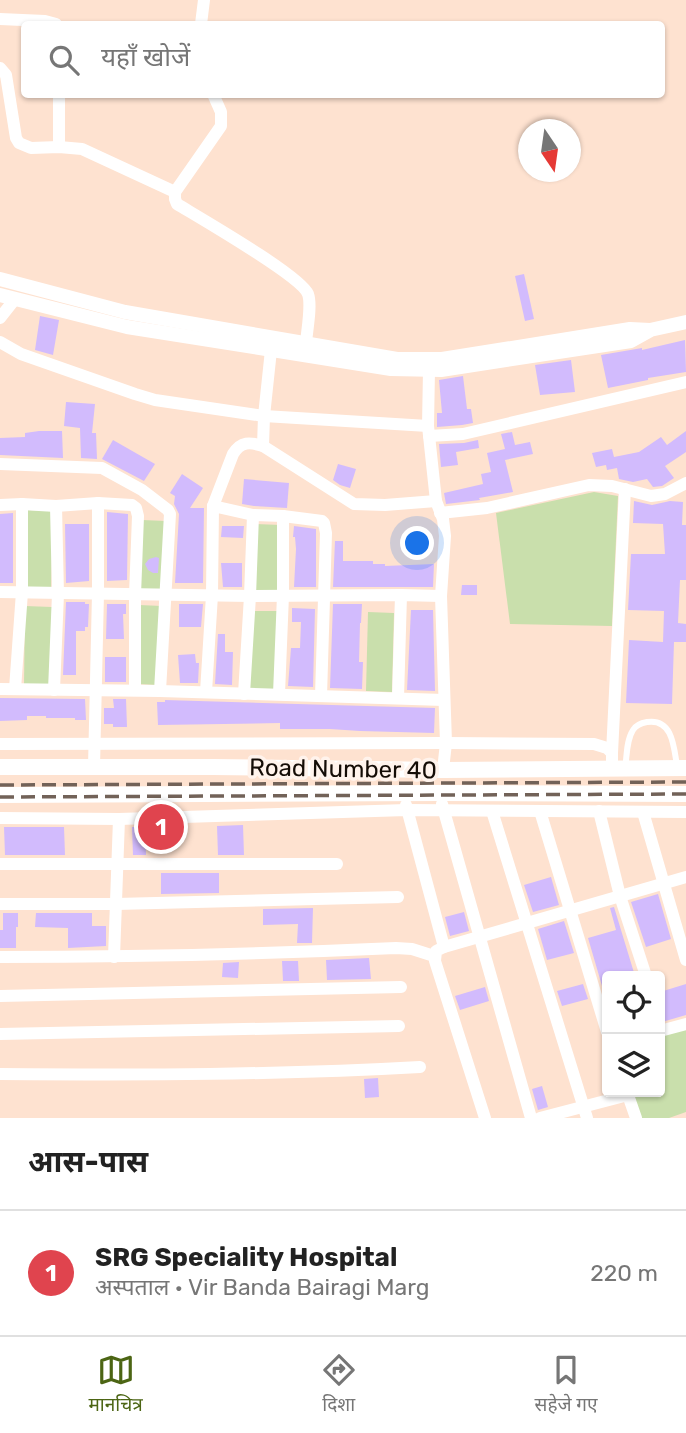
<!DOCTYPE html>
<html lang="hi">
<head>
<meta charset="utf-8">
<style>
  body { margin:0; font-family:Rubik,"Noto Sans Devanagari",sans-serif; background:#f2f2f2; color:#222 }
  .controls { position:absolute; right:21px; bottom:21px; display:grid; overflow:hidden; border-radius:7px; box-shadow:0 2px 5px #0004 }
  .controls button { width:63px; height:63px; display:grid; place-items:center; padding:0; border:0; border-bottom:2px solid #e0e0e0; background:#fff; color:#222; font:35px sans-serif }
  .compass { position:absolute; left:518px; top:119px; width:63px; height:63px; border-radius:50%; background:#fff; box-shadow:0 2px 5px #0004; rotate:167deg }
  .you { position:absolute; left:418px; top:544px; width:24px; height:24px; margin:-18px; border:5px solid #fff; border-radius:50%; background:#1a73e8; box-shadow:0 0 0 10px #1a73e833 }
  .badge { display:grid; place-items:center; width:46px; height:46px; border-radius:50%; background:#4c6514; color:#fff; font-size:23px; font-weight:700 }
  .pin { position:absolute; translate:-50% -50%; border:4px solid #fff; box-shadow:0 2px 7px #0006 }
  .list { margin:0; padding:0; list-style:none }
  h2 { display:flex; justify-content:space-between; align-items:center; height:91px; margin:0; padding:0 28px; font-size:30px }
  h2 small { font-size:23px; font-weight:400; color:#767676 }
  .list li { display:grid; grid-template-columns:46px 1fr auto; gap:21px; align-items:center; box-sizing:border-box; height:126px; padding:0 28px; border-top:2px solid #e0e0e0 }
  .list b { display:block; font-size:26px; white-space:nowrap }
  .list p { margin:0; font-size:23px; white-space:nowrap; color:#767676 }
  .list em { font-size:23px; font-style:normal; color:#767676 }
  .icon { flex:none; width:38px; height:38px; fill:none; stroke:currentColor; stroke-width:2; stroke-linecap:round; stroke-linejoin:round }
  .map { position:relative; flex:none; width:686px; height:1118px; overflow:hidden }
  .search { position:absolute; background:#fff; box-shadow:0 2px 5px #0004; left:21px; right:21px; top:21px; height:77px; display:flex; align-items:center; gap:18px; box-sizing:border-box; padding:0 24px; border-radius:7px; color:#767676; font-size:26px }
  .sheet { height:217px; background:#fff }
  nav { display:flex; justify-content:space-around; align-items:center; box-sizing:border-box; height:98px; border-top:2px solid #e0e0e0; background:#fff; font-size:19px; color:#767676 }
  nav a { display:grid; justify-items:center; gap:4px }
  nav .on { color:#4c6514 }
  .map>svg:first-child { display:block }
  .green { fill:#c9dfac }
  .building { fill:#d2bbfd }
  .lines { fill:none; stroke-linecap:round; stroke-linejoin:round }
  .service { stroke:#fff; stroke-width:6 }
  .minor { stroke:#fff; stroke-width:12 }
  .tertiary { stroke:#fff; stroke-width:14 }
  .secondary { stroke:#fff; stroke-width:16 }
  .rail { stroke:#726258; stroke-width:3.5; stroke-dasharray:14 7; stroke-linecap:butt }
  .labels { text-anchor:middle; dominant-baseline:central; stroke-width:7; stroke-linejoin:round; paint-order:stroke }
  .street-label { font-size:24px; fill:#140c06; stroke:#fff3ec }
</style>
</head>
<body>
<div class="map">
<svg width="686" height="1118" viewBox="0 0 686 1118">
  <rect width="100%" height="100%" fill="#fee2d0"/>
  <!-- green -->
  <g class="green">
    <path d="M 594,492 L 618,496 L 612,626 L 510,624 L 496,513 Z"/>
    <path d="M 27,510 L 53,511 L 51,589 L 25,589 Z"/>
    <path d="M 142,520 L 166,521 L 164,590 L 140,589 Z"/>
    <path d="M 255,524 L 281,525 L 279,594 L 253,593 Z"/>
    <path d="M 139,605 L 162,606 L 157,685 L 138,684 Z"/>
    <path d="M 25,606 L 52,607 L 50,685 L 24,685 Z"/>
    <path d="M 251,611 L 277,611 L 275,690 L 249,689 Z"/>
    <path d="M 368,612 L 394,613 L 392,692 L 366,691 Z"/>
    <path d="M 686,1021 L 686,1112 L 669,1118 L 639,1118 L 631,1092 L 660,1092 L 660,1027 Z"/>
  </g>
  <!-- building -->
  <g class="building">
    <path d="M 524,274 L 534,319 L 525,321 L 515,276 Z"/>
    <path d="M 40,316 L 59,320 L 53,355 L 35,350 Z"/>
    <path d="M 685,340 L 686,372 L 648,378 L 648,380 L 608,388 L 601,355 L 642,348 L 642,350 Z"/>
    <path d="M 571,360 L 575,392 L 540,395 L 535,365 Z"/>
    <path d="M 463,376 L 467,409 L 471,409 L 473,423 L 462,425 L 437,427 L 437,413 L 442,413 L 439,380 Z"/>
    <path d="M 66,402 L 95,404 L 92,433 L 96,433 L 97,459 L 81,458 L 80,428 L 64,426 Z"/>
    <path d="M 39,431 L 62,431 L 63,458 L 0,455 L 0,438 L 25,437 L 25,433 Z"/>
    <path d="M 686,431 L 686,452 L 665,466 L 674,478 L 662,486 L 653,487 L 647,479 L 633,482 L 619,479 L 617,468 L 607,470 L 606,465 L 596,467 L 592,453 L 612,449 L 614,457 L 639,452 L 661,437 L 667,445 Z"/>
    <path d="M 512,432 L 515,445 L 530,442 L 533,454 L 505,460 L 513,492 L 479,498 L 480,500 L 446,504 L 444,493 L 483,484 L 481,474 L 491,472 L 487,453 L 505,449 L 501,434 Z"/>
    <path d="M 113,440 L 155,464 L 144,481 L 102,459 Z"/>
    <path d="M 478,440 L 479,448 L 456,452 L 458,465 L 441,467 L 439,444 L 464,443 Z"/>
    <path d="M 338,464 L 356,469 L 350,488 L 340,485 L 333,480 Z"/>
    <path d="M 182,474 L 203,488 L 190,508 L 204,508 L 203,583 L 175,583 L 179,514 L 174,504 L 175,496 L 170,493 Z"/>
    <path d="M 244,479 L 289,483 L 287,508 L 254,506 L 242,504 Z"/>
    <path d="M 634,501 L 652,505 L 670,501 L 683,502 L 682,525 L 686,525 L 686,580 L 680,580 L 678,623 L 686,624 L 686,642 L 674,642 L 672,704 L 626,703 L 629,640 L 663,642 L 664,611 L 628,610 L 631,554 L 665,554 L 663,524 L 633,523 Z"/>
    <path d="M 107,512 L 128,514 L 127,580 L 107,581 Z"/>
    <path d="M 13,513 L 13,583 L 0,583 L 0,514 Z"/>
    <path d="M 65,524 L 89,524 L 89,581 L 66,583 Z"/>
    <path d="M 222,526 L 244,526 L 243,538 L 221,537 Z"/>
    <path d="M 294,526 L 316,529 L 316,587 L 294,587 L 296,549 L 295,537 L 293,537 Z"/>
    <path d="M 335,541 L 343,541 L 343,561 L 373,561 L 373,564 L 385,564 L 385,566 L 434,564 L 433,587 L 333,587 Z"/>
    <path d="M 156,557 L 159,558 L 158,573 L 153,573 L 148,570 L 145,564 L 149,559 Z"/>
    <path d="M 221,563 L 242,563 L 242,587 L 223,587 Z"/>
    <path d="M 462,585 L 477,585 L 477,595 L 461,595 Z"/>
    <path d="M 66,602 L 85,602 L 85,604 L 89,604 L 88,627 L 85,627 L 85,631 L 76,631 L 76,675 L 63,675 Z"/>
    <path d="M 107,604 L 126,604 L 126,614 L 123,614 L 124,639 L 106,639 Z"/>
    <path d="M 179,604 L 203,604 L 201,627 L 179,627 Z"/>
    <path d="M 333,604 L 362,604 L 361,623 L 360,623 L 359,662 L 363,662 L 362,689 L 330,688 Z"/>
    <path d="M 292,608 L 315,609 L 313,687 L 288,686 L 291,648 L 300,648 L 301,622 L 292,622 Z"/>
    <path d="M 411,610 L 433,610 L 435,691 L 407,690 Z"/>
    <path d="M 218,634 L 225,634 L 225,652 L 233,652 L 232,685 L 215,684 Z"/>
    <path d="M 195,654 L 196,663 L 199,663 L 198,683 L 180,683 L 178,655 Z"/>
    <rect x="105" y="657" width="21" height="25"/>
    <path d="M 0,698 L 85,699 L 86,720 L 75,720 L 75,718 L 46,718 L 46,716 L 27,716 L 27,720 L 0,721 Z"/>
    <path d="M 113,699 L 126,699 L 127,727 L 113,727 L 113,724 L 104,724 L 104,708 L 114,708 Z"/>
    <path d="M 165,700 L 435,708 L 434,733 L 360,731 L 330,729 L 280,729 L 280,723 L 158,725 L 157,702 L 165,702 Z"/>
    <path d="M 243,825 L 244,855 L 218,855 L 217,826 Z"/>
    <path d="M 4,827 L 64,827 L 65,855 L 5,855 Z"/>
    <path d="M 132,827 L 145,827 L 146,855 L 133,855 Z"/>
    <path d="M 161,873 L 219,873 L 219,893 L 161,894 Z"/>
    <path d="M 551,877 L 559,905 L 533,912 L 524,885 Z"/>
    <path d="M 658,894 L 671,939 L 646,947 L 631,902 Z"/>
    <path d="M 614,907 L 635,976 L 607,976 L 607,1003 L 588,938 L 616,930 L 610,908 Z"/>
    <path d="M 313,908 L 312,943 L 297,943 L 298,924 L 263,925 L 263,909 Z"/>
    <path d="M 464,912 L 469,931 L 450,936 L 445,917 Z"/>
    <path d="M 3,913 L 18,913 L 18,927 L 16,927 L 16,948 L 0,948 L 0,930 L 3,930 Z"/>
    <path d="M 36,913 L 92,913 L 92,926 L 106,926 L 106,946 L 68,948 L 68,928 L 35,927 Z"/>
    <path d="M 564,921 L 574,953 L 547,960 L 538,929 Z"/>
    <path d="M 369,958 L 371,979 L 327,980 L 326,960 Z"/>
    <path d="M 282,961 L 298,961 L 299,981 L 283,981 Z"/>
    <path d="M 239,962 L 238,978 L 222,977 L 223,963 Z"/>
    <path d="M 583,984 L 588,999 L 562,1006 L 557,991 Z"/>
    <path d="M 686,984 L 686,1015 L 662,1022 L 660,1015 L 660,992 Z"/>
    <path d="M 485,987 L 489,1001 L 460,1010 L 455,996 Z"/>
    <path d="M 378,1078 L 379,1097 L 365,1098 L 364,1079 Z"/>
    <path d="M 542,1086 L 548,1107 L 538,1110 L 532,1089 Z"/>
  </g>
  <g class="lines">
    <!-- service -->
    <path class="service" d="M 625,769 C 627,757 626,741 633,730 C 636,725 641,723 647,722 C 673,718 674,748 677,766"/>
    <!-- minor -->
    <g class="minor">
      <path d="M 0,19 L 45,21 L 56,24"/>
      <path d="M 201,24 L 204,0"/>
      <path d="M 0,68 L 6,75 L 16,138 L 19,143 L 31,148 L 59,147 L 82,149 L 175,192"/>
      <path d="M 213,94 L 221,112 L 221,126 L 175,192 L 175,199 L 177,204 C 200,218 301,276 308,294 C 312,305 307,330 306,343"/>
      <path d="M 59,147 L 59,94"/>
      <path d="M 0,318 L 15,299"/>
      <path d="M 0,342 L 21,354 L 135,394 L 155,400 L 264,416 L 428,426"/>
      <path d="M 429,370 L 428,426 L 436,501 L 443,519 L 445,536 L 441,596 L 446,743 L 443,770"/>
      <path d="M 429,436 L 463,434 L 686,382"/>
      <path d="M 263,446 L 264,416 L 271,350"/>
      <path d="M 0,464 L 102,468 L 142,490 L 168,510 L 170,514 L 160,691"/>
      <path d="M 0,505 L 22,504 L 56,506 L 98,503 L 132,505 L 136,508 L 138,516 L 135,595 L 135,690"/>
      <path d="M 213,506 L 233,454 C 241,441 250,442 263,446 L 354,504 L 385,505 L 436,501"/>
      <path d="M 440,513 L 487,508 L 589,485 L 612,486 L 651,496 L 665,494 L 686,483"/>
      <path d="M 0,592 L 250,596 L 401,595 L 441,596"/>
      <path d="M 0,689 L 160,691 L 444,700"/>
      <path d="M 15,689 L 22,592 L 22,504"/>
      <path d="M 54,690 L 58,594 L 56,506"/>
      <path d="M 206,692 L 212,595 L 213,506 L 253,515 L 283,516 L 322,521 L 324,523 L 326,533 L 321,696"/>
      <path d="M 244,694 L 250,596 L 253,515"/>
      <path d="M 279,694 L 283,595 L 283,516"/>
      <path d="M 398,698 L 401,595"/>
      <path d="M 0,744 L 446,743 L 594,744 L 607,748 L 612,753 L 612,769"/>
      <path d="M 612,753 L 625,489"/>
      <path d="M 94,767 L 98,593 L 98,503"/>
      <path d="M 442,804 L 531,1118"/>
      <path d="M 406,805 L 444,947"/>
      <path d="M 492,811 L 587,1118"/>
      <path d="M 540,811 L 607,1032"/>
      <path d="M 599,811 L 620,896 L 646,976"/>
      <path d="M 643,812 L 686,960"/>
      <path d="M 0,818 L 119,819 L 407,810 L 686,812"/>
      <path d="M 0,864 L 337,864"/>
      <path d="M 0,904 L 116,904 L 398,897"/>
      <path d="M 0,957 C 132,957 264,954 396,948 L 412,949 L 434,956"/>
      <path d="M 114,957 L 119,819"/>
      <path d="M 0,996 L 401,987"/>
      <path d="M 660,1031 L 686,1024"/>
      <path d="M 0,1034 L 399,1026"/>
      <path d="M 0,1074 C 140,1075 280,1075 420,1067"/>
      <path d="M 628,1095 L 636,1118"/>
      <path d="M 485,1118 L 435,961 L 436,951 L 444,947 L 686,877"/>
      <path d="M 540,1118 L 628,1095 L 627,1092"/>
    </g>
    <!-- tertiary -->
    <g class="tertiary">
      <path d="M 0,279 L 125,312 L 397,359 L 442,359 L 630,329 L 650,330 L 686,322"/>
      <path d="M 0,295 L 127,327 L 391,369 L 441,370 L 631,341 L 649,331"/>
    </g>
    <!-- secondary -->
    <g class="secondary">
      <path d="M 0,767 L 213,767 L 443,770 L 686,768"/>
      <path d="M 0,795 L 440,793 L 686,794"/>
    </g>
    <!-- rail -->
    <g class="rail">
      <path d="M 0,785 L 686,782"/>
      <path d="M 0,797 L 686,794"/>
    </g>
  </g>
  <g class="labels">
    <!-- street labels -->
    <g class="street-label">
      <text transform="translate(343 769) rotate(1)">Road Number 40</text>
    </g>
  </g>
</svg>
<div class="controls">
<button><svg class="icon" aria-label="locate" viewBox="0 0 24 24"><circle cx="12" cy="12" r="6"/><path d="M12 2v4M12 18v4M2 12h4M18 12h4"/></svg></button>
<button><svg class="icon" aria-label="layers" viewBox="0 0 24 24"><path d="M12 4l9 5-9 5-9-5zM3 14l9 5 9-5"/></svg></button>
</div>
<svg class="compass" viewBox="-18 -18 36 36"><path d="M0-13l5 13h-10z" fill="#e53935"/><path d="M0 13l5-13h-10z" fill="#767676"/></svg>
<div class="you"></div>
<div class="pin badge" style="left:161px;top:827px;background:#e0444e">1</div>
<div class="search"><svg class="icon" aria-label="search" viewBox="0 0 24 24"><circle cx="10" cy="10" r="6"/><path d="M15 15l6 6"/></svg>यहाँ खोजें</div>
</div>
<section class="sheet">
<h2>आस-पास<small></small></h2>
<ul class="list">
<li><span class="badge" style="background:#e0444e">1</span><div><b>SRG Speciality Hospital</b><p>अस्पताल · Vir Banda Bairagi Marg</p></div><em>220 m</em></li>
</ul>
</section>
<nav>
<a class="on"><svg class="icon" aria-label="map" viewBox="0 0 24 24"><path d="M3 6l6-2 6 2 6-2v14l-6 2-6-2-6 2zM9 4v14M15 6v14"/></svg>मानचित्र</a>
<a><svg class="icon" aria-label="directions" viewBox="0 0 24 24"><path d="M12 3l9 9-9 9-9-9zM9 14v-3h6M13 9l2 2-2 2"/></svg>दिशा</a>
<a><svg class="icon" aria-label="saved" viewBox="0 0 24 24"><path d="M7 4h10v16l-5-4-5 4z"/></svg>सहेजे गए</a>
</nav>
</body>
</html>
